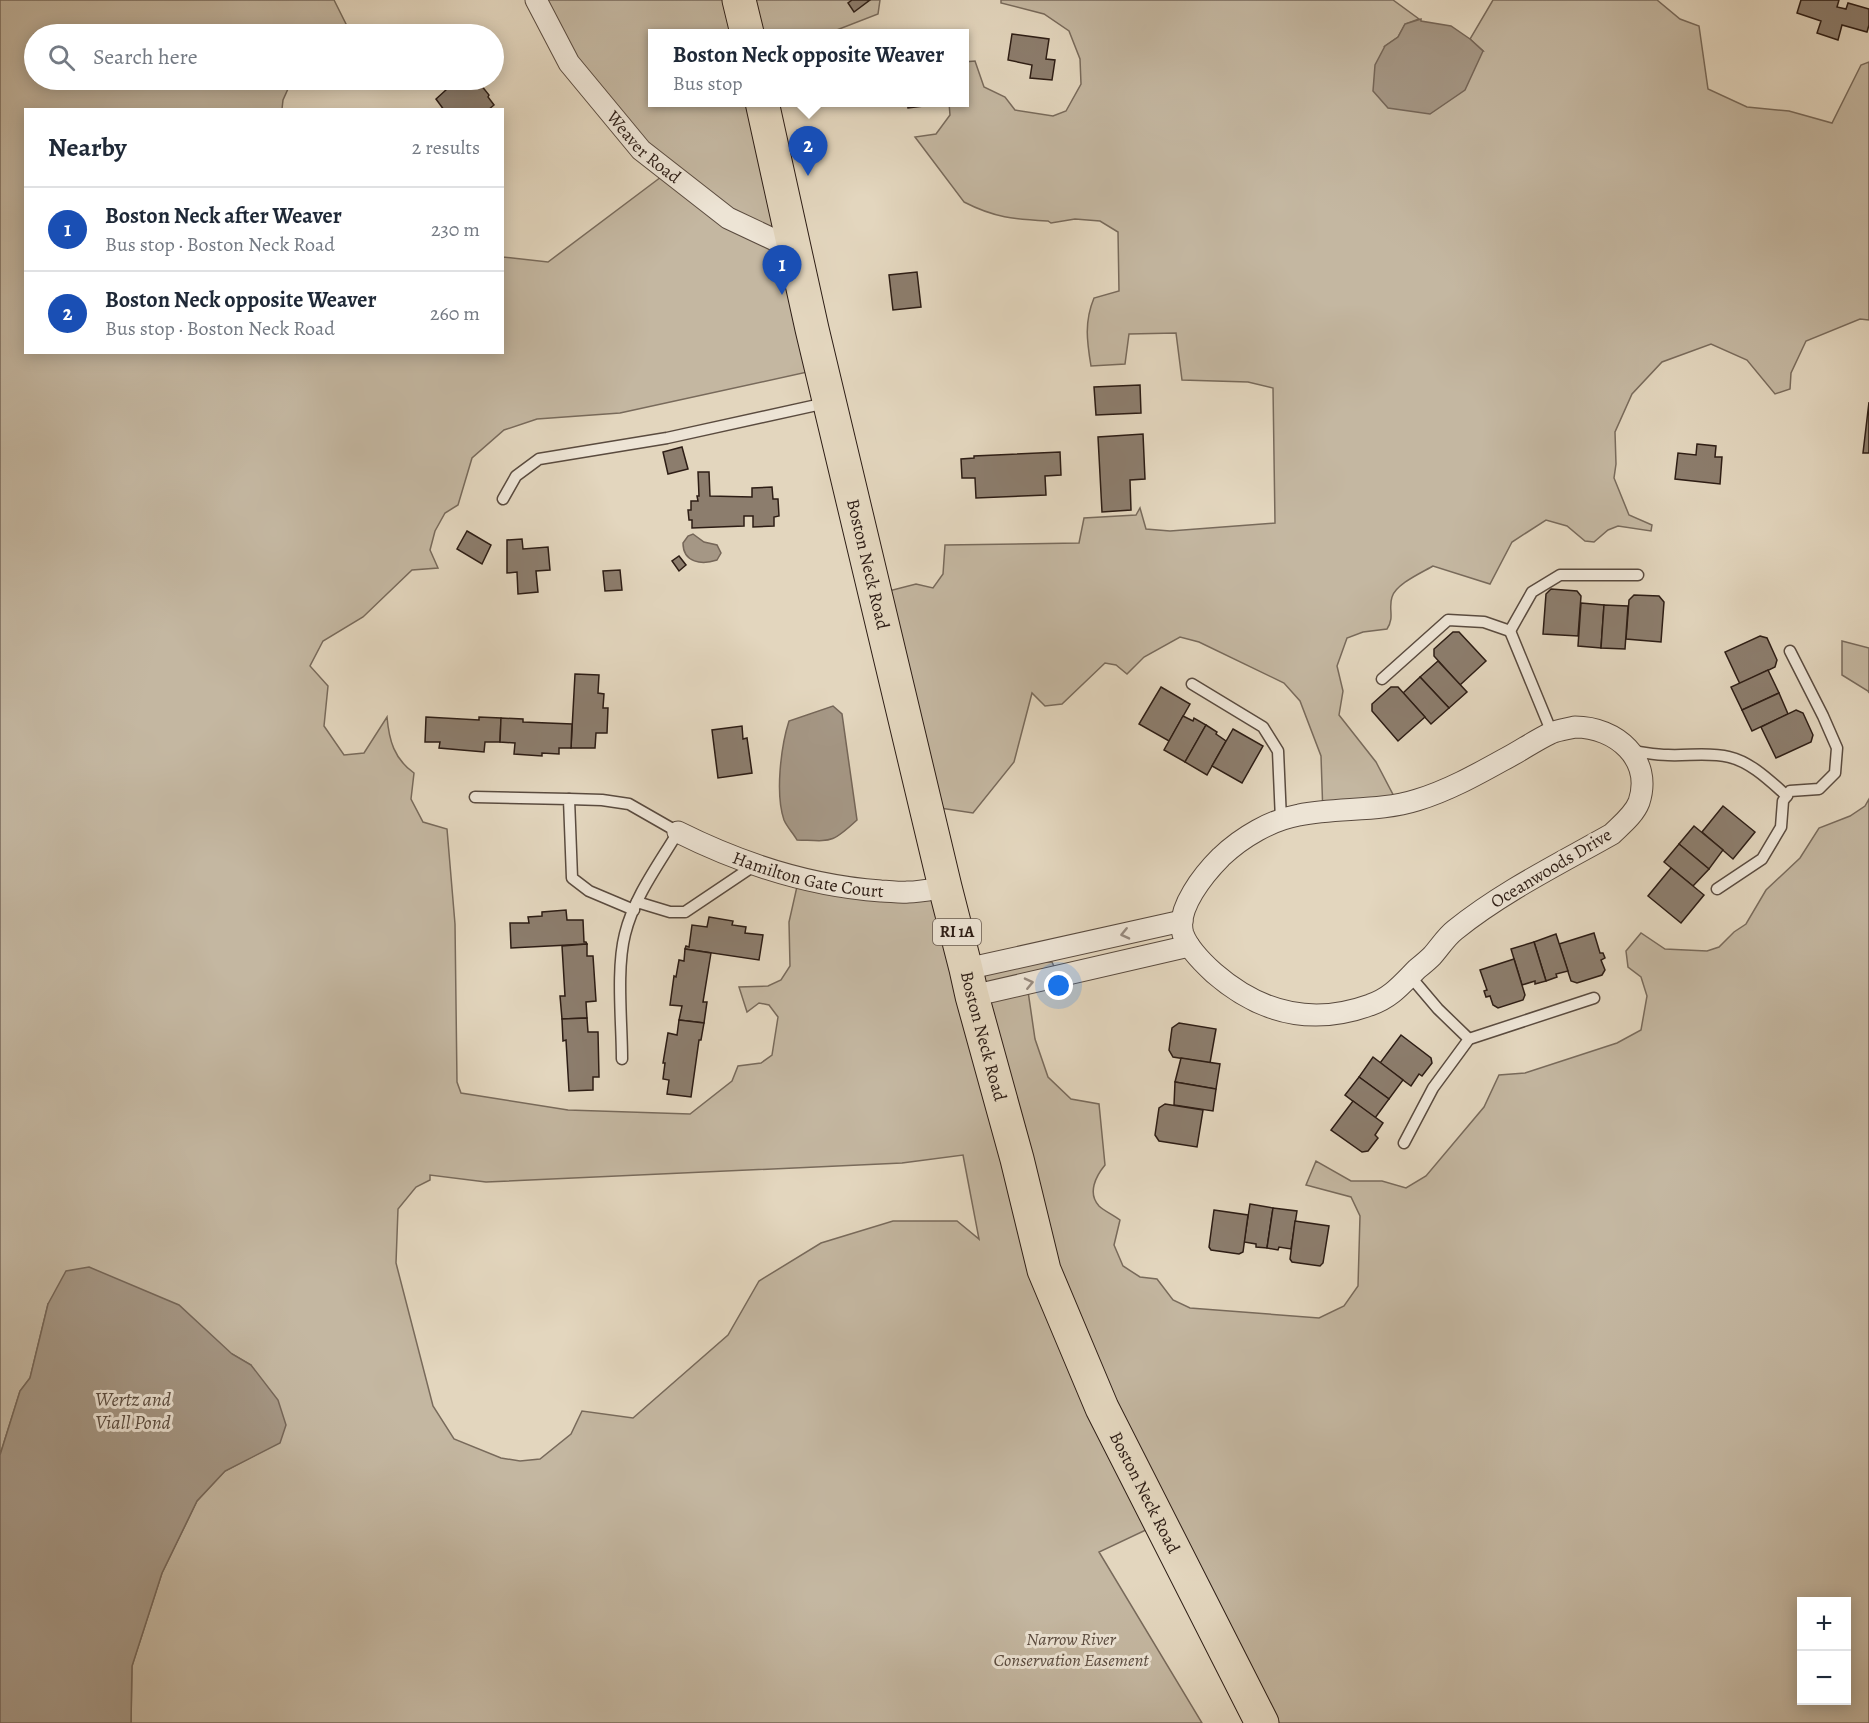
<!DOCTYPE html>
<html lang="en">
<head>
<meta charset="utf-8">
<style>
  body { margin:0; font-family:Alegreya,serif; background:#f6f6f7; color:#1f2937 }
  .controls { position:absolute; right:18px; bottom:18px; display:grid; overflow:hidden; border-radius:0px; box-shadow:0 3px 15px #0003 }
  .controls button { width:54px; height:54px; display:grid; place-items:center; padding:0; border:0; border-bottom:2px solid #e0e1e3; background:#fff; color:#1f2937; font:30px sans-serif }
  .you { position:absolute; left:1059px; top:986px; width:21px; height:21px; margin:-15px; border:4px solid #fff; border-radius:50%; background:#1a73e8; box-shadow:0 0 0 9px #1a73e833 }
  .badge { display:grid; place-items:center; width:39px; height:39px; border-radius:50%; background:#ea580c; color:#fff; font-size:20px; font-weight:700 }
  .pin { position:absolute; translate:-50% -50px; filter:drop-shadow(0 2px 3px #0008) }
  .pin::after { content:''; position:absolute; top:32px; width:21px; height:18px; background:inherit; clip-path:polygon(0 0,100% 0,50% 100%) }
  .popup { position:absolute; left:648px; top:29px; width:321px; height:78px; box-sizing:border-box; display:grid; place-content:center; border-radius:0px; background:#fff; filter:drop-shadow(0 2px 4px #0005); font-size:20px; white-space:nowrap; color:#747a83 }
  .popup b { font-size:22px; color:#1f2937 }
  .popup::after { content:''; position:absolute; left:50%; top:100%; margin-left:-12px; border:12px solid transparent; border-top-color:#fff }
  .list { margin:0; padding:0; list-style:none }
  h2 { display:flex; justify-content:space-between; align-items:center; height:78px; margin:0; padding:0 24px; font-size:26px }
  h2 small { font-size:20px; font-weight:400; color:#747a83 }
  .list li { display:grid; grid-template-columns:39px 1fr auto; gap:18px; align-items:center; box-sizing:border-box; height:84px; padding:0 24px; border-top:2px solid #e0e1e3 }
  .list b { display:block; font-size:22px; white-space:nowrap }
  .list p { margin:0; font-size:20px; white-space:nowrap; color:#747a83 }
  .list em { font-size:20px; font-style:normal; color:#747a83 }
  .icon { flex:none; width:33px; height:33px; fill:none; stroke:currentColor; stroke-width:2; stroke-linecap:round; stroke-linejoin:round }
  .map { position:relative; flex:none; width:1869px; height:1723px; overflow:hidden }
  .search { position:absolute; background:#fff; box-shadow:0 3px 15px #0003; left:24px; top:24px; width:480px; height:66px; display:flex; align-items:center; gap:15px; box-sizing:border-box; padding:0 21px; border-radius:33px; color:#747a83; font-size:22px }
  .panel { position:absolute; background:#fff; box-shadow:0 3px 15px #0003; left:24px; top:108px; width:480px; height:246px; border-radius:0px }
  .map>svg:first-child { display:block }
  .green { fill:#c4b7a1; stroke:#786a5b; stroke-width:1.5; fill-rule:evenodd }
  .water { fill:#a59785; stroke:#756658; stroke-width:1.5 }
  .building { fill:#8c7d6d; stroke:#2d1d15; stroke-width:1.5 }
  .lines { fill:none; stroke-linecap:round; stroke-linejoin:round }
  .service-casing { stroke:#5a4b3f; stroke-width:13 }
  .minor-casing { stroke:#5a4b3f; stroke-width:23 }
  .primary-casing { stroke:#2d1d15; stroke-width:35 }
  .service { stroke:#ede4d5; stroke-width:10 }
  .minor { stroke:#ede4d5; stroke-width:21 }
  .primary { stroke:#e3d6be; stroke-width:33 }
  .oneway { stroke:#978a7f }
  .labels { text-anchor:middle; dominant-baseline:central; stroke-width:6; stroke-linejoin:round; paint-order:stroke }
  .shield { fill:#ede4d5; stroke:#67594f; stroke-width:1.5 }
  .shield-label { font-size:16px; font-weight:bold; fill:#2d1d15 }
  .street-label { font-size:18px; fill:#2d1d15; stroke:#ede4d5 }
  .park-label { font-size:18px; font-style:italic; fill:#5a4b3f; stroke:#ede4d5 }
  .water-label { font-size:20px; font-style:italic; fill:#57483c; stroke:#ede4d5 }
</style>
</head>
<body>
<div class="map">
<svg width="1869" height="1723" viewBox="0 0 1869 1723">
  <rect width="100%" height="100%" fill="#e3d6be"/>
  <filter id="stains"><feTurbulence type="fractalNoise" baseFrequency=".00333" numOctaves="4"/><feColorMatrix values="0 0 0 0 .2 0 0 0 0 .09 0 0 0 0 .02 0 0 0 .5 -.17"/></filter>
  <radialGradient id="worn" r=".72"><stop offset=".6" stop-color="#630" stop-opacity="0"/><stop offset="1" stop-color="#630" stop-opacity=".3"/></radialGradient>
  <!-- green -->
  <g class="green">
    <path d="M 0,0 L 334,0 L 351,34 L 34,34 L 34,80 L 292,80 L 283,100 L 282,109 L 26,110 L 26,352 L 502,352 L 503,257 L 548,262 L 665,174 L 639,147 L 535,0 L 880,0 L 878,14 L 829,33 L 652,33 L 652,102 L 762,103 L 821,369 L 620,413 L 537,419 L 504,430 L 472,458 L 458,505 L 445,513 L 435,531 L 430,550 L 438,568 L 412,570 L 363,617 L 323,641 L 310,666 L 328,686 L 324,726 L 344,755 L 364,753 L 387,717 C 389,740 394,759 414,773 L 411,799 L 423,822 L 447,829 L 455,924 L 457,1082 L 461,1093 L 568,1110 L 690,1114 L 732,1081 L 738,1066 L 761,1063 L 772,1055 L 778,1017 L 769,1005 L 759,1003 L 747,1012 L 739,987 L 768,986 L 781,980 L 790,966 L 789,922 L 798,882 L 939,889 L 964,979 L 1041,962 L 1052,962 L 1056,971 L 1028,991 L 1035,1039 L 1048,1077 L 1071,1099 L 1099,1104 L 1105,1165 C 1096,1176 1087,1193 1099,1206 C 1104,1211 1114,1215 1120,1220 L 1114,1245 L 1123,1266 L 1140,1277 L 1157,1279 L 1173,1300 L 1190,1308 L 1319,1318 L 1344,1306 L 1358,1286 L 1360,1216 L 1351,1197 L 1306,1185 L 1316,1161 L 1351,1181 L 1382,1181 L 1406,1188 L 1426,1176 L 1484,1107 L 1499,1075 L 1525,1073 L 1617,1043 L 1641,1030 L 1647,996 L 1641,977 L 1628,967 L 1626,951 L 1641,933 L 1665,949 L 1707,951 L 1719,947 L 1734,932 L 1746,924 L 1766,890 L 1800,858 L 1819,828 L 1850,816 L 1865,806 L 1869,799 L 1869,1723 L 1255,1723 L 1150,1528 L 1099,1552 L 1202,1723 L 131,1723 L 132,1666 L 162,1573 L 197,1501 L 225,1471 L 280,1442 L 251,1365 L 232,1354 L 48,1304 L 30,1378 L 20,1391 L 0,1455 ZM 963,1155 L 979,1239 L 957,1221 L 893,1221 L 821,1243 L 759,1281 L 728,1335 L 633,1418 L 582,1411 L 571,1434 L 540,1459 L 520,1461 L 501,1458 L 454,1439 L 433,1406 L 396,1263 L 398,1209 L 416,1187 L 430,1180 L 430,1175 L 486,1182 L 902,1163 ZM 1802,1602 L 1846,1602 L 1846,1700 L 1802,1700 Z"/>
    <path d="M 1001,0 L 1393,0 L 1419,19 L 1405,24 L 1398,37 L 1385,46 L 1483,51 L 1470,39 L 1493,0 L 1657,0 L 1680,19 L 1699,26 L 1708,89 L 1747,107 L 1789,111 L 1832,123 L 1861,65 L 1869,62 L 1869,320 L 1860,319 L 1806,341 L 1791,373 L 1790,389 L 1775,394 L 1747,360 L 1711,344 L 1662,362 L 1632,394 L 1615,432 L 1616,464 L 1614,478 L 1629,515 L 1652,525 L 1651,531 L 1618,526 L 1608,530 L 1594,542 L 1585,541 L 1567,526 L 1546,520 L 1512,542 L 1490,584 L 1433,566 C 1421,573 1396,584 1392,597 C 1388,609 1395,617 1387,629 L 1363,632 L 1347,638 L 1337,666 L 1343,691 L 1339,715 L 1376,762 L 1399,806 L 1323,816 L 1321,756 L 1300,701 L 1284,683 L 1199,642 L 1180,637 L 1144,657 L 1127,674 L 1116,665 L 1105,663 L 1062,704 L 1045,706 L 1032,693 L 1014,762 L 973,813 L 927,806 L 877,594 L 916,584 L 933,588 L 943,574 L 945,545 L 1079,543 L 1084,518 L 1136,515 L 1140,508 L 1146,529 L 1170,531 L 1275,523 L 1273,388 L 1248,382 L 1182,380 L 1176,333 L 1129,334 L 1125,364 L 1091,366 C 1087,342 1084,322 1094,298 L 1119,291 L 1118,232 L 1100,221 L 1075,219 L 1051,223 L 1048,221 C 1014,219 995,218 964,202 L 915,137 L 936,134 L 950,115 L 949,103 L 964,102 L 964,62 L 975,61 L 984,87 L 1005,97 L 1015,110 L 1053,116 L 1066,111 L 1081,84 L 1080,59 L 1069,31 L 1044,14 L 1001,3 Z"/>
    <path d="M 1842,641 L 1869,648 L 1869,693 L 1868,691 L 1842,675 Z"/>
  </g>
  <!-- water -->
  <g class="water">
    <path d="M 1421,19 L 1421,21 L 1451,26 L 1470,39 L 1483,51 L 1465,90 L 1430,114 L 1388,108 L 1373,91 L 1375,65 L 1385,46 L 1398,37 L 1405,24 Z"/>
    <path d="M 693,534 L 704,542 L 717,545 L 721,553 L 717,560 C 702,565 683,563 683,543 L 688,536 Z"/>
    <path d="M 833,706 L 842,714 L 857,820 C 831,844 832,841 797,840 C 793,833 787,827 784,820 C 775,794 781,746 789,721 Z"/>
    <path d="M 89,1267 L 179,1305 L 232,1354 L 251,1365 L 278,1400 L 286,1425 L 280,1443 L 225,1471 L 197,1501 L 162,1573 L 132,1666 L 131,1723 L 0,1723 L 0,1455 L 20,1391 L 30,1378 L 48,1304 L 66,1271 Z"/>
  </g>
  <!-- building -->
  <g class="building">
    <path d="M 852,0 L 870,0 L 854,12 L 848,3 Z"/>
    <path d="M 1801,0 L 1839,0 L 1837,7 L 1846,9 L 1848,3 L 1869,9 L 1869,25 L 1867,32 L 1842,25 L 1838,40 L 1817,33 L 1821,21 L 1797,13 Z"/>
    <path d="M 1012,34 L 1049,39 L 1046,59 L 1055,60 L 1052,80 L 1030,78 L 1032,65 L 1008,60 Z"/>
    <path d="M 439,80 L 477,80 L 489,95 L 488,97 L 494,105 L 488,110 L 444,110 L 436,99 L 447,89 Z"/>
    <path d="M 907,102 L 922,102 L 923,106 L 908,108 Z"/>
    <path d="M 917,272 L 921,307 L 893,310 L 889,275 Z"/>
    <path d="M 1140,385 L 1141,413 L 1096,415 L 1094,387 Z"/>
    <path d="M 1869,402 L 1869,453 L 1863,453 Z"/>
    <path d="M 1143,434 L 1145,479 L 1130,480 L 1131,510 L 1102,512 L 1098,437 Z"/>
    <path d="M 1697,444 L 1716,446 L 1715,457 L 1722,457 L 1720,484 L 1675,479 L 1678,453 L 1696,455 Z"/>
    <path d="M 682,447 L 688,469 L 668,474 L 663,452 Z"/>
    <path d="M 1060,452 L 1061,475 L 1045,476 L 1046,495 L 976,498 L 975,478 L 962,478 L 961,459 L 974,458 L 974,456 Z"/>
    <path d="M 698,472 L 709,472 L 710,496 L 752,497 L 752,488 L 772,487 L 773,499 L 778,499 L 779,516 L 774,517 L 774,526 L 753,527 L 753,516 L 744,516 L 744,526 L 692,528 L 692,520 L 689,520 L 688,510 L 691,510 L 691,501 L 698,501 L 697,496 L 699,496 Z"/>
    <path d="M 467,531 L 491,545 L 482,564 L 457,549 Z"/>
    <path d="M 522,539 L 523,549 L 548,547 L 550,570 L 536,571 L 538,592 L 518,594 L 517,572 L 507,573 L 507,540 Z"/>
    <path d="M 679,556 L 686,565 L 679,571 L 672,561 Z"/>
    <path d="M 620,570 L 622,590 L 605,591 L 603,571 Z"/>
    <path d="M 1551,589 L 1577,591 L 1581,596 L 1578,636 L 1543,634 L 1546,594 Z"/>
    <path d="M 1634,595 L 1659,596 L 1664,602 L 1661,642 L 1626,639 L 1629,600 Z"/>
    <path d="M 1581,603 L 1604,605 L 1601,648 L 1578,646 Z"/>
    <path d="M 1604,605 L 1628,606 L 1625,649 L 1601,648 Z"/>
    <path d="M 1453,632 L 1459,632 L 1486,661 L 1460,685 L 1434,656 L 1434,649 Z"/>
    <path d="M 1760,636 L 1767,638 L 1777,660 L 1775,667 L 1740,684 L 1725,652 Z"/>
    <path d="M 1438,661 L 1467,692 L 1449,708 L 1420,677 Z"/>
    <path d="M 1768,670 L 1779,693 L 1742,710 L 1731,687 Z"/>
    <path d="M 575,674 L 599,675 L 598,693 L 604,694 L 603,708 L 608,708 L 607,733 L 596,733 L 595,748 L 571,748 Z"/>
    <path d="M 1420,677 L 1449,708 L 1431,724 L 1403,693 Z"/>
    <path d="M 1161,687 L 1190,704 L 1169,741 L 1139,724 Z"/>
    <path d="M 1391,687 L 1398,687 L 1425,717 L 1398,741 L 1372,711 L 1372,704 Z"/>
    <path d="M 1779,693 L 1788,714 L 1752,731 L 1742,710 Z"/>
    <path d="M 1796,710 L 1803,713 L 1813,735 L 1811,742 L 1776,758 L 1761,727 Z"/>
    <path d="M 1183,716 L 1193,721 L 1194,718 L 1206,725 L 1185,762 L 1164,750 Z"/>
    <path d="M 426,717 L 479,720 L 479,717 L 501,718 L 500,742 L 485,742 L 484,752 L 439,748 L 440,742 L 425,742 Z"/>
    <path d="M 501,718 L 523,719 L 523,722 L 572,724 L 571,748 L 559,748 L 559,754 L 542,753 L 542,756 L 514,754 L 515,743 L 500,742 Z"/>
    <path d="M 1206,725 L 1217,732 L 1216,734 L 1226,741 L 1207,775 L 1185,762 Z"/>
    <path d="M 742,726 L 743,739 L 747,738 L 752,773 L 718,778 L 712,730 Z"/>
    <path d="M 1233,729 L 1263,746 L 1242,783 L 1212,766 Z"/>
    <path d="M 1723,806 L 1755,832 L 1733,859 L 1702,832 Z"/>
    <path d="M 1694,826 L 1723,850 L 1709,869 L 1679,844 Z"/>
    <path d="M 1679,844 L 1709,869 L 1693,886 L 1664,862 Z"/>
    <path d="M 1671,868 L 1704,895 L 1681,923 L 1648,896 Z"/>
    <path d="M 566,910 L 567,920 L 583,920 L 584,942 L 586,942 L 587,944 L 511,948 L 510,923 L 529,923 L 528,917 L 542,916 L 542,912 Z"/>
    <path d="M 709,917 L 733,921 L 732,925 L 746,927 L 745,933 L 763,935 L 759,960 L 685,949 L 686,946 L 689,947 L 692,925 L 707,927 Z"/>
    <path d="M 1594,933 L 1600,953 L 1603,953 L 1605,958 L 1601,960 L 1605,970 L 1602,975 L 1577,983 L 1571,981 L 1559,944 Z"/>
    <path d="M 1556,934 L 1568,971 L 1556,974 L 1557,977 L 1546,981 L 1534,942 Z"/>
    <path d="M 1534,942 L 1546,981 L 1535,984 L 1535,981 L 1522,985 L 1511,949 Z"/>
    <path d="M 587,944 L 587,956 L 593,956 L 596,1001 L 586,1002 L 587,1018 L 562,1019 L 560,996 L 565,996 L 562,946 Z"/>
    <path d="M 685,949 L 711,953 L 703,1002 L 707,1002 L 704,1023 L 679,1020 L 682,1006 L 670,1005 L 674,976 L 676,977 L 679,960 L 684,961 Z"/>
    <path d="M 1514,959 L 1525,995 L 1523,1000 L 1498,1008 L 1493,1005 L 1490,996 L 1486,997 L 1484,991 L 1487,990 L 1480,970 Z"/>
    <path d="M 587,1018 L 588,1032 L 598,1032 L 599,1077 L 593,1077 L 593,1090 L 569,1091 L 566,1040 L 563,1041 L 562,1019 Z"/>
    <path d="M 679,1020 L 704,1023 L 701,1040 L 699,1040 L 691,1097 L 667,1094 L 669,1080 L 663,1079 L 665,1063 L 663,1063 L 668,1033 L 677,1035 Z"/>
    <path d="M 1179,1023 L 1216,1029 L 1210,1063 L 1173,1057 L 1169,1050 L 1172,1028 Z"/>
    <path d="M 1401,1035 L 1431,1058 L 1432,1063 L 1422,1076 L 1419,1074 L 1411,1086 L 1380,1063 Z"/>
    <path d="M 1373,1057 L 1403,1080 L 1389,1099 L 1359,1077 Z"/>
    <path d="M 1181,1058 L 1220,1064 L 1216,1089 L 1175,1082 Z"/>
    <path d="M 1359,1077 L 1389,1099 L 1375,1118 L 1345,1095 Z"/>
    <path d="M 1175,1082 L 1216,1089 L 1213,1111 L 1174,1105 Z"/>
    <path d="M 1353,1101 L 1383,1123 L 1375,1135 L 1378,1138 L 1368,1151 L 1362,1152 L 1331,1130 Z"/>
    <path d="M 1165,1104 L 1203,1110 L 1197,1147 L 1159,1141 L 1155,1135 L 1159,1108 Z"/>
    <path d="M 1250,1204 L 1273,1208 L 1267,1248 L 1256,1247 L 1256,1244 L 1244,1242 Z"/>
    <path d="M 1273,1208 L 1297,1211 L 1291,1249 L 1279,1247 L 1278,1250 L 1267,1248 Z"/>
    <path d="M 1214,1210 L 1248,1215 L 1243,1252 L 1239,1254 L 1211,1250 L 1209,1247 Z"/>
    <path d="M 1295,1221 L 1329,1226 L 1323,1263 L 1320,1266 L 1292,1262 L 1290,1259 Z"/>
  </g>
  <g class="lines">
    <!-- service casing -->
    <g class="service-casing">
      <g id="service">
        <path d="M 503,499 L 516,476 L 539,459 L 667,438 L 826,403"/>
        <path d="M 1510,631 L 1552,733"/>
        <path d="M 1382,679 L 1448,620 L 1484,622 L 1510,631 L 1532,592 L 1560,575 L 1638,575"/>
        <path d="M 1192,684 L 1263,727 L 1278,751 L 1281,820"/>
        <path d="M 1630,751 C 1643,752 1655,755 1668,755 C 1688,756 1709,752 1729,757 C 1751,762 1770,781 1787,796"/>
        <path d="M 475,797 L 569,799 L 572,878 L 589,891 L 634,910"/>
        <path d="M 569,799 L 602,800 L 629,804 L 678,832 C 659,864 634,897 625,934 C 616,969 622,1023 622,1059"/>
        <path d="M 1717,889 L 1762,859 L 1781,827 L 1783,801 L 1790,791 L 1819,789 L 1835,773 L 1837,748 L 1823,716 L 1790,651"/>
        <path d="M 637,902 L 670,912 L 685,912 L 755,865"/>
        <path d="M 1410,976 L 1438,1009 L 1469,1039"/>
        <path d="M 1404,1143 L 1433,1088 L 1469,1039 L 1594,998"/>
      </g>
    </g>
    <!-- minor casing -->
    <g class="minor-casing">
      <g id="minor">
        <path id="s1" d="M 536,0 L 569,63 L 641,150 L 728,218 L 796,250"/>
        <path d="M 1575,727 C 1616,727 1653,759 1639,802 C 1634,815 1621,825 1612,834 C 1559,864 1502,892 1455,930 C 1446,937 1440,947 1432,956 C 1427,961 1422,965 1417,969 C 1402,984 1391,998 1370,1005 C 1312,1026 1260,1013 1214,973 C 1203,963 1188,948 1183,934 C 1175,909 1205,873 1221,857 C 1242,837 1271,820 1299,815 C 1338,807 1379,812 1417,800 C 1447,791 1476,775 1503,760 C 1519,752 1534,741 1551,733 C 1558,730 1567,729 1575,727 Z"/>
        <path id="s2" d="M 678,832 C 742,864 809,886 881,891 C 890,891 899,893 908,892 C 920,892 933,889 945,887"/>
        <path d="M 966,969 L 1182,921"/>
        <path d="M 972,996 L 1189,946"/>
      </g>
    </g>
    <!-- primary casing -->
    <g class="primary-casing">
      <g id="primary">
        <path d="M 739,0 L 747,33"/>
        <path id="s3" d="M 762,102 L 812,329 L 945,887 L 966,969 L 972,996 L 1017,1159 L 1044,1270 L 1102,1408 L 1262,1723"/>
      </g>
    </g>
    <!-- service -->
    <use href="#service" class="service"/>
    <!-- minor -->
    <use href="#minor" class="minor"/>
    <!-- primary -->
    <use href="#primary" class="primary"/>
  </g>
  <!-- one-way arrows -->
  <defs><path id="oneway-chevron" d="M-2-3.5L2.5 0L-2 3.5" fill="none" stroke-width="1.6" stroke-linecap="round" stroke-linejoin="round" transform="scale(1.5)"/></defs>
  <g class="oneway">
    <use href="#oneway-chevron" transform="translate(1125 934) rotate(167)"/>
    <use href="#oneway-chevron" transform="translate(1029 983) rotate(-13)"/>
  </g>
  <g class="labels">
    <!-- shield labels -->
    <rect class="shield" x="933" y="919" width="48" height="26" rx="4.5"/>
    <g class="shield-label">
      <text x="957" y="932">RI 1A</text>
    </g>
    <!-- street labels -->
    <g class="street-label">
      <text stroke="none"><textPath href="#s1" startOffset="184">Weaver Road</textPath></text>
      <text stroke="none"><textPath href="#s3" startOffset="474">Boston Neck Road</textPath></text>
      <text transform="translate(1551 868) rotate(-31)">Oceanwoods Drive</text>
      <text stroke="none"><textPath href="#s2" startOffset="138">Hamilton Gate Court</textPath></text>
      <text stroke="none"><textPath href="#s3" startOffset="960">Boston Neck Road</textPath></text>
      <text stroke="none"><textPath href="#s3" startOffset="1446">Boston Neck Road</textPath></text>
    </g>
    <!-- park labels -->
    <g class="park-label">
      <text x="1071" y="1639">Narrow River<tspan x="1071" dy="21">Conservation Easement</tspan></text>
    </g>
    <!-- water labels -->
    <g class="water-label">
      <text x="133" y="1399">Wertz and<tspan x="133" dy="23">Viall Pond</tspan></text>
    </g>
  </g>
  <rect width="100%" height="100%" filter="url(#stains)"/>
  <rect width="100%" height="100%" fill="url(#worn)"/>
</svg>
<div class="controls">
<button>+</button>
<button>−</button>
</div>
<div class="you"></div>
<div class="pin badge" style="left:782px;top:295px;background:#1a4fb4">1</div>
<div class="pin badge" style="left:808px;top:176px;background:#1a4fb4">2</div>
<div class="popup"><b>Boston Neck opposite Weaver</b>Bus stop</div>
<div class="search"><svg class="icon" aria-label="search" viewBox="0 0 24 24"><circle cx="10" cy="10" r="6"/><path d="M15 15l6 6"/></svg>Search here</div>
<section class="panel">
<h2>Nearby<small>2 results</small></h2>
<ul class="list">
<li><span class="badge" style="background:#1a4fb4">1</span><div><b>Boston Neck after Weaver</b><p>Bus stop · Boston Neck Road</p></div><em>230 m</em></li>
<li><span class="badge" style="background:#1a4fb4">2</span><div><b>Boston Neck opposite Weaver</b><p>Bus stop · Boston Neck Road</p></div><em>260 m</em></li>
</ul>
</section>
</div>
</body>
</html>
